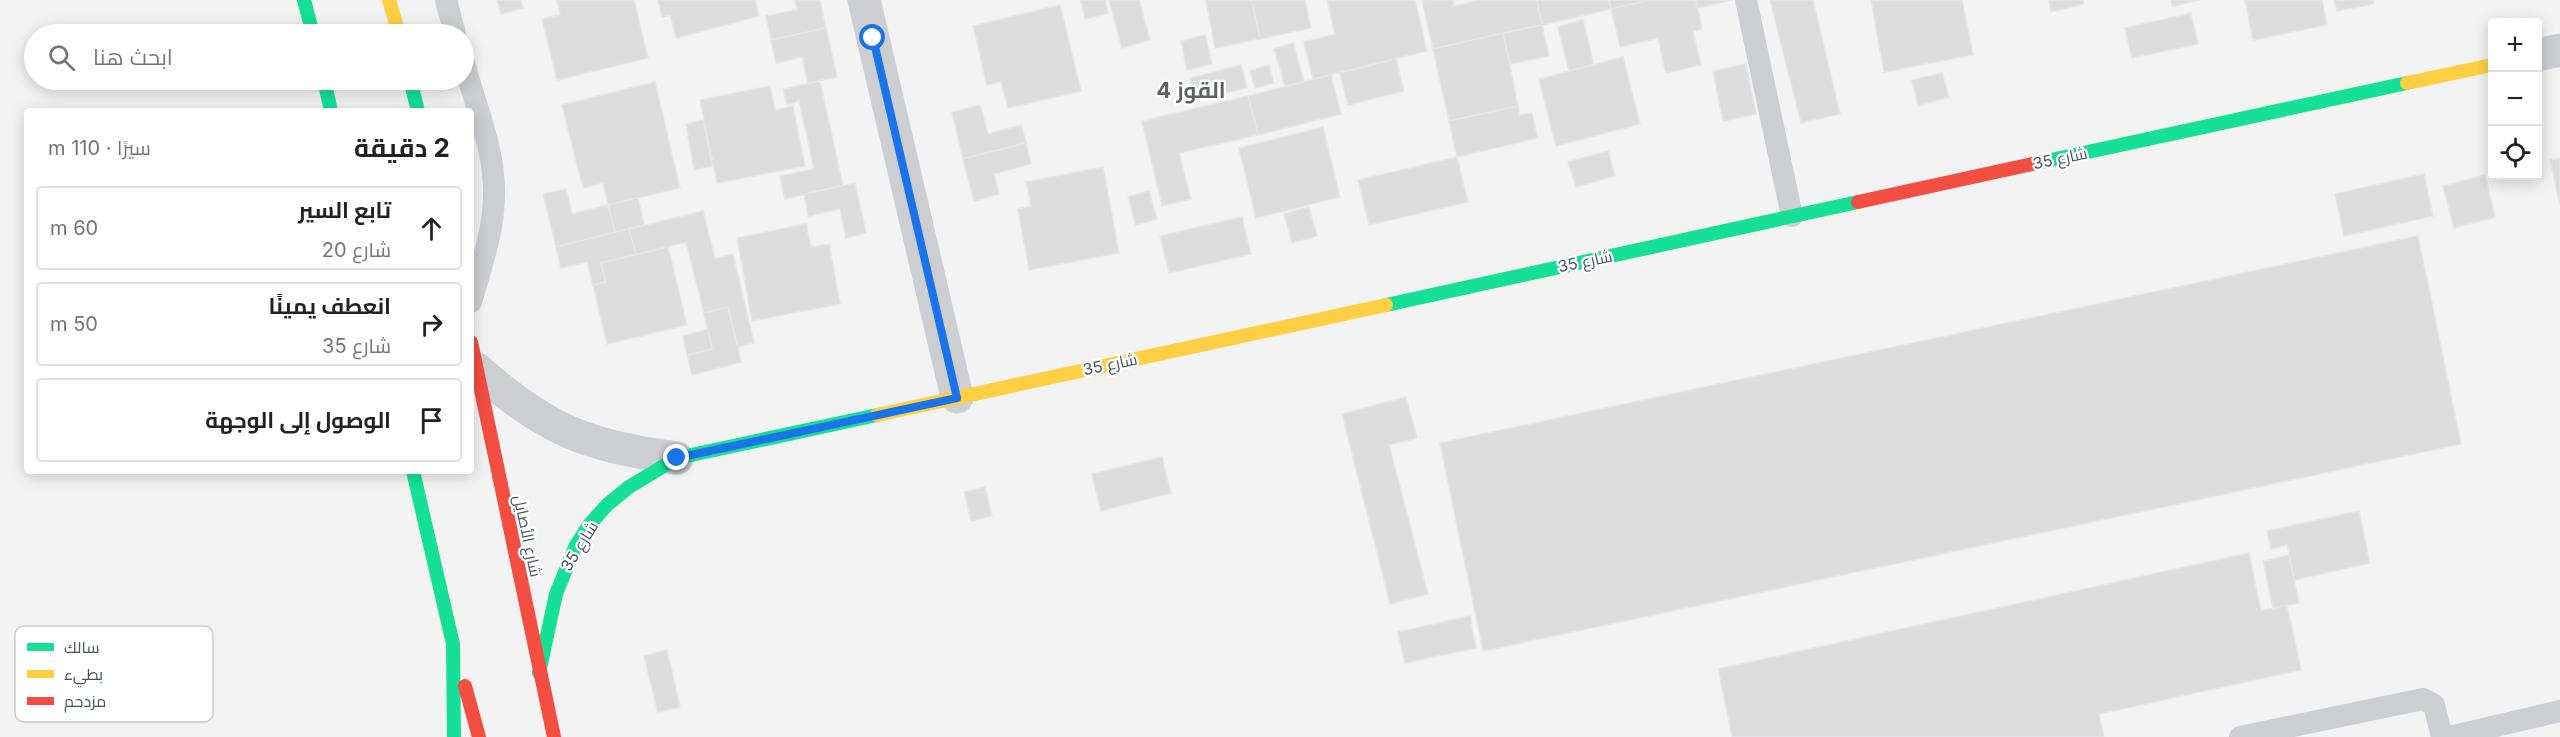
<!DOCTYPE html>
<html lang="ar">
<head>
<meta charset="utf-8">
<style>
  body { margin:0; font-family:Inter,Cairo,sans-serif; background:#f6f6f6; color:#222; direction:rtl }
  .controls { position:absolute; right:18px; top:18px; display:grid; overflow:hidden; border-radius:6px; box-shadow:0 3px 15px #0003 }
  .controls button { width:54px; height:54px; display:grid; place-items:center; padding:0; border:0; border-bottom:2px solid #e0e0e0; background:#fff; color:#222; font:30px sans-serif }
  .stop { position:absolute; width:18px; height:18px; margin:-14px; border:4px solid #1a73e8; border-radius:50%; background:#fff }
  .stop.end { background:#1a73e8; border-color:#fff; box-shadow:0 2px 6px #0008 }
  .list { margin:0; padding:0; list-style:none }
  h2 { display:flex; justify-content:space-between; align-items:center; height:78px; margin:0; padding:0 24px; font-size:26px }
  h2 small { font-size:20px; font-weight:400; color:#767676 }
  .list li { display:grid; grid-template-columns:39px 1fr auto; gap:18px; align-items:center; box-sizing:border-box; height:84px; margin:0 12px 12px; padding:0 12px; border:2px solid #e0e0e0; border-radius:6px }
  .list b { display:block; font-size:22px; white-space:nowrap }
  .list p { margin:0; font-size:20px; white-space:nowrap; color:#767676 }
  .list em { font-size:20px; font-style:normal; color:#767676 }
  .icon { flex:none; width:33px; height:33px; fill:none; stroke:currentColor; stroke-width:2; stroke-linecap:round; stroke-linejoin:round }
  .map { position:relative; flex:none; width:2560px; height:737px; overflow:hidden; direction:ltr }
  .search { position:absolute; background:#fff; box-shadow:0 3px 15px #0003; left:24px; top:24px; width:450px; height:66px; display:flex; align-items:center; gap:15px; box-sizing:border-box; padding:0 21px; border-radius:33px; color:#767676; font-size:22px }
  .panel { position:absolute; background:#fff; box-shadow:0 3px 15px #0003; left:24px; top:108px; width:450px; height:366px; border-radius:6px; direction:rtl }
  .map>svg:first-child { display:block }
  .building { fill:#dcdcdd; stroke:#e4e5e6; stroke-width:1.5 }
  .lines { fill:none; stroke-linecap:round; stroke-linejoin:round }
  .lane { stroke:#cdced1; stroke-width:22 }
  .street { stroke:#cdced1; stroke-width:33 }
  .fast { stroke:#16e098; stroke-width:14 }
  .slow { stroke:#ffcf43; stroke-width:14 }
  .jam { stroke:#f24e42; stroke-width:14 }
  .route { stroke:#1a73e8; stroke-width:8 }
  .labels { text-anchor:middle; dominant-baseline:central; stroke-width:4.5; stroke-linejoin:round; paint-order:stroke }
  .street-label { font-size:16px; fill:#495360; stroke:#fff }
  .district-label { font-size:22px; font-weight:bold; fill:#5e6167; stroke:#fff }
  .key { fill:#fff; stroke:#c8cbcf; stroke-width:1.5 }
  .key-label { font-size:16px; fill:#495360 }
</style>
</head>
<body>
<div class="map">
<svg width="2560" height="737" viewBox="0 0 2560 737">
  <rect width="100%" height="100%" fill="#f3f3f3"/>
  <!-- building -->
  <g class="building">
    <path d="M 497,0 L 520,0 L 523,8 L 501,14 Z"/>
    <path d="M 557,0 L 634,0 L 648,58 L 557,80 L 542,19 L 560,15 Z"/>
    <path d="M 658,0 L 755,0 L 759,16 L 676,38 L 670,15 L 662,17 Z"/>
    <path d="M 795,0 L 820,0 L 826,28 L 771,40 L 766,16 L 797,10 Z"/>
    <path d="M 1081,0 L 1105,0 L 1108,13 L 1085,19 Z"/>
    <path d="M 1109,0 L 1139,0 L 1150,40 L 1122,48 Z"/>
    <path d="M 1206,0 L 1252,0 L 1260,39 L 1215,48 Z"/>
    <path d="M 1252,0 L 1305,0 L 1311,28 L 1260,39 Z"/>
    <path d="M 1327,0 L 1415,0 L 1427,51 L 1313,79 L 1304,42 L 1335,34 Z"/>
    <path d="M 1422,0 L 1453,0 L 1454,6 L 1480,0 L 1537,0 L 1542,25 L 1433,49 Z"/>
    <path d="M 1537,0 L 1609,0 L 1611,9 L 1542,25 Z"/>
    <path d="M 1609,0 L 1651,0 L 1611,9 Z"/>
    <path d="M 1651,0 L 1696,0 L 1702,29 L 1693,31 L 1701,65 L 1666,73 L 1658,38 L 1620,47 L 1611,9 Z"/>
    <path d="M 1696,0 L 1732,0 L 1697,8 Z"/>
    <path d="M 1770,0 L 1813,0 L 1840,114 L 1801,123 Z"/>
    <path d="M 1871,0 L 1962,0 L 1973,55 L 1884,72 Z"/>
    <path d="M 2049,0 L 2083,0 L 2084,4 L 2051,12 Z"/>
    <path d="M 2171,0 L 2200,0 L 2172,6 Z"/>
    <path d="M 2245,0 L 2322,0 L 2327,25 L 2253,40 Z"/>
    <path d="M 2334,0 L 2373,0 L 2374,4 L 2337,11 Z"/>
    <path d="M 1060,5 L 1081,91 L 1008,108 L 1001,82 L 987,85 L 973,26 Z"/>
    <path d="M 2191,13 L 2198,44 L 2132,58 L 2125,28 Z"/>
    <path d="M 1583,20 L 1594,65 L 1569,72 L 1558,27 Z"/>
    <path d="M 1542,25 L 1549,56 L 1510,64 L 1503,33 Z"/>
    <path d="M 826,28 L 837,77 L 808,83 L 802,57 L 776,63 L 771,40 Z"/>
    <path d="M 1503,33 L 1518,106 L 1449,121 L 1433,49 Z"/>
    <path d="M 1205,35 L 1212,64 L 1187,70 L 1181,41 Z"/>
    <path d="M 1293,43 L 1304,82 L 1285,86 L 1274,49 Z"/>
    <path d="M 1623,57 L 1640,124 L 1556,146 L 1539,79 Z"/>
    <path d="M 1396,59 L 1404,91 L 1348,105 L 1340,73 Z"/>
    <path d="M 1746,64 L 1756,114 L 1723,121 L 1713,71 Z"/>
    <path d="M 1241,65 L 1247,88 L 1195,100 L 1190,78 Z"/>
    <path d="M 1269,65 L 1274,83 L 1255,88 L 1250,71 Z"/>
    <path d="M 1942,73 L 1949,97 L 1918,106 L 1912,80 Z"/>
    <path d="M 1331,75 L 1341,114 L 1258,135 L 1248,96 Z"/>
    <path d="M 820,81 L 843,186 L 785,199 L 780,176 L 814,169 L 799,101 L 787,104 L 783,89 Z"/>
    <path d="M 655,82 L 680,188 L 608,205 L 603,183 L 583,188 L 562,105 Z"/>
    <path d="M 770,86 L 775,110 L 793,106 L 805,166 L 717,183 L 700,100 Z"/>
    <path d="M 1248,96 L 1258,135 L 1179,153 L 1191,199 L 1162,206 L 1142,121 Z"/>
    <path d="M 980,105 L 988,134 L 1021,125 L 1026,143 L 963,159 L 952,112 Z"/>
    <path d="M 1518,106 L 1520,115 L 1532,113 L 1538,138 L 1457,157 L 1449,121 Z"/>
    <path d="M 703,120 L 712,166 L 694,170 L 686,124 Z"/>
    <path d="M 1323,127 L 1340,197 L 1256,218 L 1239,148 Z"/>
    <path d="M 1026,143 L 1031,164 L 994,174 L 999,194 L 974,201 L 963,159 Z"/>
    <path d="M 1608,151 L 1615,176 L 1576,187 L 1568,162 Z"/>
    <path d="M 1457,157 L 1468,202 L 1369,225 L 1358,180 Z"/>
    <path d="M 2560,158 L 2560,205 L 2550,160 Z"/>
    <path d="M 1103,167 L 1119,253 L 1029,270 L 1018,209 L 1031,206 L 1026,182 Z"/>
    <path d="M 2424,174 L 2433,216 L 2344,236 L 2335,194 Z"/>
    <path d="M 2485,175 L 2495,217 L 2454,228 L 2443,186 Z"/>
    <path d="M 855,183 L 866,233 L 846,238 L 840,209 L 808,216 L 804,194 Z"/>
    <path d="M 566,189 L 572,214 L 608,205 L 615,232 L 556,247 L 543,194 Z"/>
    <path d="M 1149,191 L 1157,219 L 1136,225 L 1128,197 Z"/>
    <path d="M 638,198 L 644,225 L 615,232 L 608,205 Z"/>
    <path d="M 1309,207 L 1317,236 L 1292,243 L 1284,214 Z"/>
    <path d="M 703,211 L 715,259 L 733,254 L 754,343 L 738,347 L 728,307 L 704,313 L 686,242 L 636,255 L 629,229 Z"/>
    <path d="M 1242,217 L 1251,254 L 1169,273 L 1160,236 Z"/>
    <path d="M 806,224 L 811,247 L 829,244 L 840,304 L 752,321 L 737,238 Z"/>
    <path d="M 629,229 L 636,255 L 601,263 L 606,282 L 593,285 L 587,262 L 561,268 L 556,247 Z"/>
    <path d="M 2418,236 L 2461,444 L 1483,651 L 1440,443 Z"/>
    <path d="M 668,247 L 687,325 L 607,344 L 593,285 L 606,282 L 601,263 Z"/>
    <path d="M 728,307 L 741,362 L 692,375 L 687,355 L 712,349 L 704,313 Z"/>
    <path d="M 708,329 L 712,349 L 687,355 L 683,336 Z"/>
    <path d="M 1406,397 L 1417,438 L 1389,445 L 1428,594 L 1390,604 L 1342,414 Z"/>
    <path d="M 1162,457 L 1171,493 L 1101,511 L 1092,474 Z"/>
    <path d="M 985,487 L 992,516 L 971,521 L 964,492 Z"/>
    <path d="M 2359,511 L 2370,563 L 2294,580 L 2287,545 L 2271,549 L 2267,531 Z"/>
    <path d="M 2249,553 L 2261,611 L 2287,605 L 2301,670 L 2099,714 L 2104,737 L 1732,737 L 1718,669 Z"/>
    <path d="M 2289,555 L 2299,603 L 2273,608 L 2263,561 Z"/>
    <path d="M 1470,616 L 1476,648 L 1405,663 L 1398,632 Z"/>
    <path d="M 667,650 L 680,707 L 658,712 L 644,656 Z"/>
  </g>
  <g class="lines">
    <!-- lane -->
    <g class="lane">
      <path d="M 446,0 L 455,34"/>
      <path d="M 1746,0 L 1792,216"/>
      <path d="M 464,63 C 475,105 495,150 494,194 C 494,231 481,267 471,302"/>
      <path d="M 2240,737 L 2423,699 L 2434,705 L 2442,737"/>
      <path d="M 2449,737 L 2560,711"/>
    </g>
    <!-- street -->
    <g class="street">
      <path d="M 864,0 L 957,397"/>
      <path d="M 2538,55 L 2560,50"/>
      <path d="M 477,369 C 544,429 588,447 677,458"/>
    </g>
    <!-- fast -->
    <g class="fast">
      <path d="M 304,0 L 313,34"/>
      <path d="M 324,80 L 331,111"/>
      <path d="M 410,80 L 418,111"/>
      <path d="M 2037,163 L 2407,83"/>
      <path d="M 1386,305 L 1858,202"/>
      <path d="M 413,471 L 453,644 L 454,737"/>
      <path d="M 539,673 L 556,594 L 575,547 L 589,525 L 607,505 L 629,487 L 677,458 L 877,415"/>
    </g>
    <!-- slow -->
    <g class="slow">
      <path d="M 389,0 L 399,34"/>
      <path d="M 2407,83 L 2492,65"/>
      <path d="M 877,415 L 1386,305"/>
    </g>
    <!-- jam -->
    <g class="jam">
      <path d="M 1858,202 L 2037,163"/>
      <path d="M 471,342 L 554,737"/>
      <path d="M 465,686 L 479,737"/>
    </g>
  </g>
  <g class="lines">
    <!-- route -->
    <path class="route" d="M 677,458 L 957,398 L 873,38"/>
  </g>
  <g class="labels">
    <!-- street labels -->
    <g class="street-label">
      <text transform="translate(2060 158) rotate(-12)">شارع 35</text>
      <text transform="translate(1585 261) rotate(-12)">شارع 35</text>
      <text transform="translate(1110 364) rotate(-12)">شارع 35</text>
      <text transform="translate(528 536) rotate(78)">شارع الأصايل</text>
      <text transform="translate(579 546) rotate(-58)">شارع 35</text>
    </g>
    <!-- district labels -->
    <g class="district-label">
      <text x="1191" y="90">القوز 4</text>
    </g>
  </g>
  <!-- legend -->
  <rect x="15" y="626" width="198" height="96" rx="9" class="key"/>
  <rect x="27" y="643" width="27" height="8" fill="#16e098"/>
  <rect x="27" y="670" width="27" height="8" fill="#ffcf43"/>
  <rect x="27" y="697" width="27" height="8" fill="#f24e42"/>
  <g class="key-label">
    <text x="64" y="653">سالك</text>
    <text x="64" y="680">بطيء</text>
    <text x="64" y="707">مزدحم</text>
  </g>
</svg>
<div class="controls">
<button>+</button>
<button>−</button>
<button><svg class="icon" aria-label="locate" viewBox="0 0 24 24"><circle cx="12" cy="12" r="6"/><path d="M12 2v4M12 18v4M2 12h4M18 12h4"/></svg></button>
</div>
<div class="stop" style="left:873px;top:38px"></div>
<div class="stop end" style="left:677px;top:458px"></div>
<div class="search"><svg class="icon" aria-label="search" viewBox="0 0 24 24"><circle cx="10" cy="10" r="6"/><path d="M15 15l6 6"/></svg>ابحث هنا</div>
<section class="panel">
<h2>2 دقيقة<small>سيرًا · 110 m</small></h2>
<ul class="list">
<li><svg class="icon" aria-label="ahead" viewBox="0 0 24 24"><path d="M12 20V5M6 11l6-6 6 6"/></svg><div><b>تابع السير</b><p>شارع 20</p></div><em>60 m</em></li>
<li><svg class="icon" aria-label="right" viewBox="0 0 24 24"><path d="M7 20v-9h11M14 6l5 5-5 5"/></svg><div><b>انعطف يمينًا</b><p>شارع 35</p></div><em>50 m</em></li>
<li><svg class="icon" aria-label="arrive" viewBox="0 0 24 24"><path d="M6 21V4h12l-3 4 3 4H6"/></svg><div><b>الوصول إلى الوجهة</b></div></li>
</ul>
</section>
</div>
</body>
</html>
